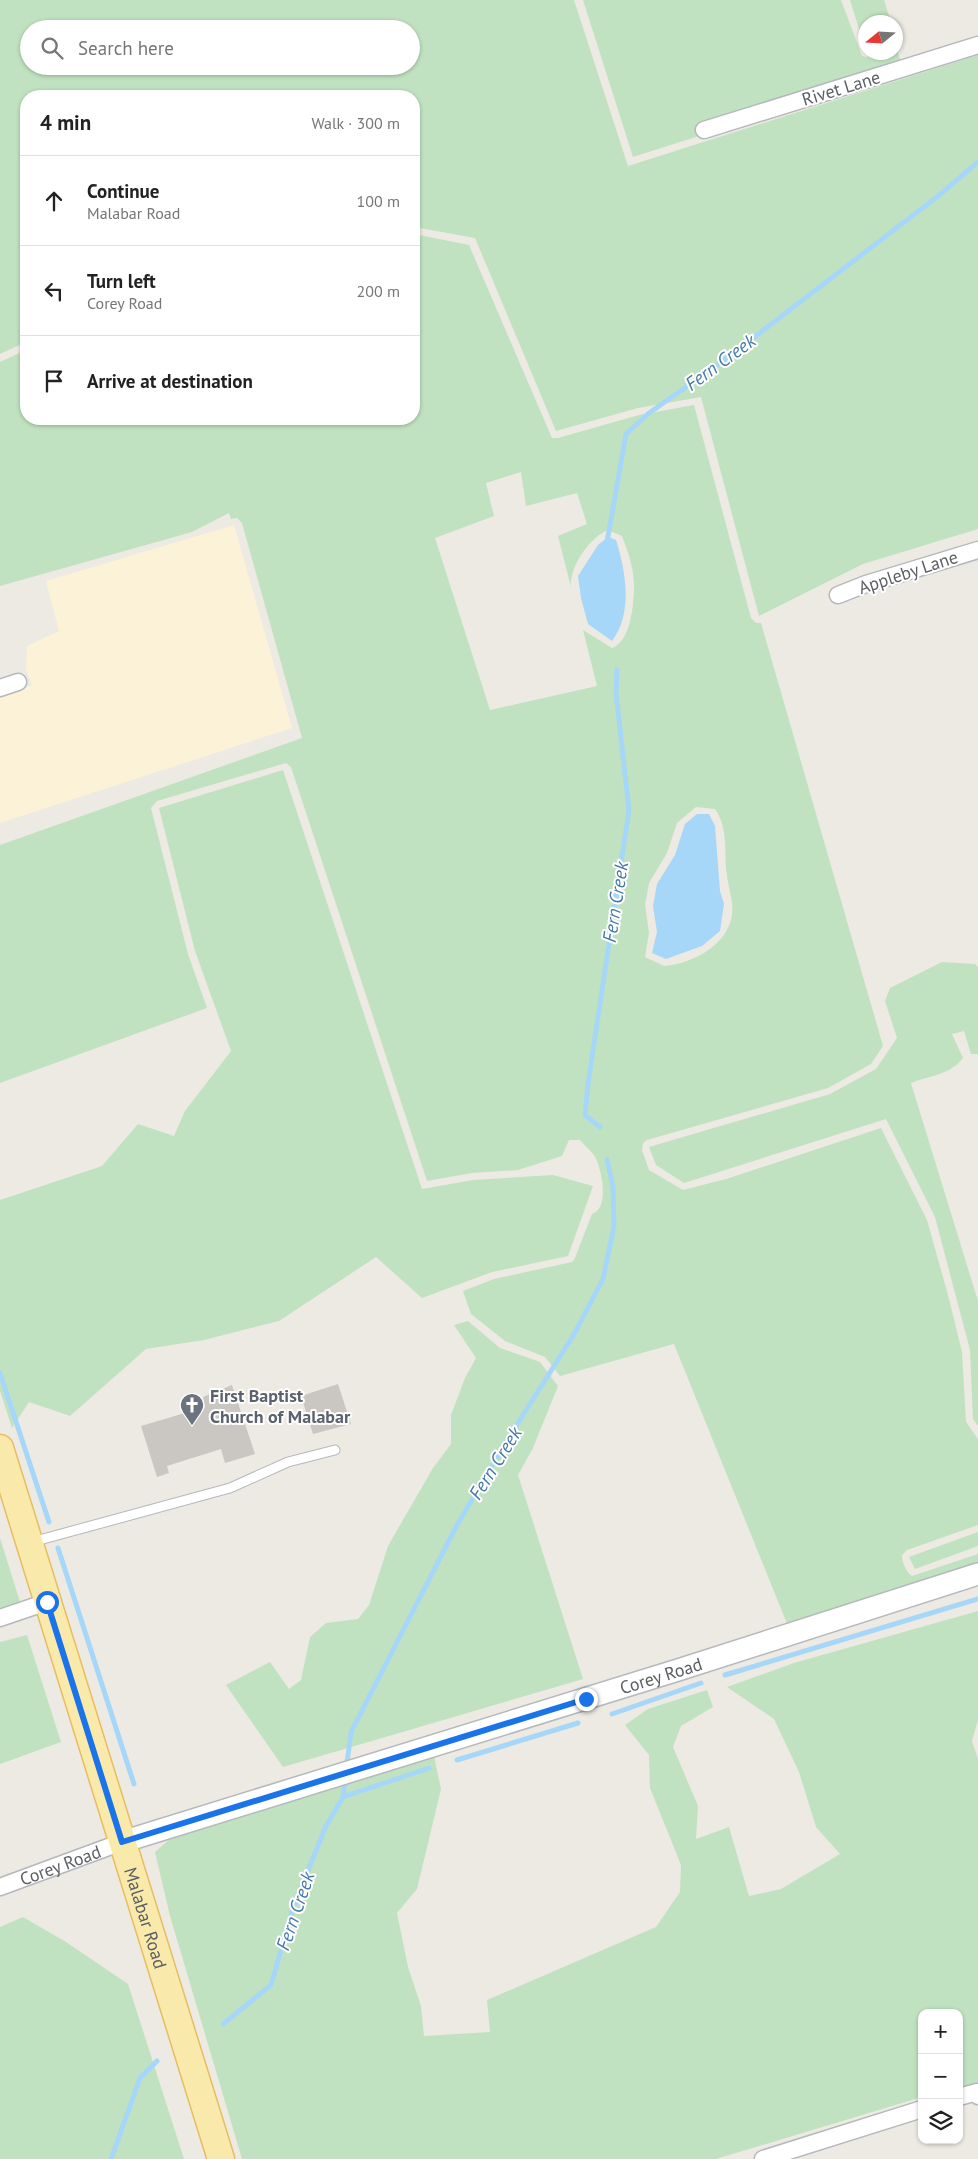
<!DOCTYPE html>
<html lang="en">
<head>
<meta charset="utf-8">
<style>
  body { margin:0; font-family:"PT Sans",sans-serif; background:#f6f6f6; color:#222 }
  .controls { position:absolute; right:15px; bottom:15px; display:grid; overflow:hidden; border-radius:10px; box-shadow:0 1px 4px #0004 }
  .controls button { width:45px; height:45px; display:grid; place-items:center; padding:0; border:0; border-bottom:1px solid #e0e0e0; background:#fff; color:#222; font:25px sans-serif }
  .compass { position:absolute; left:858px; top:15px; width:45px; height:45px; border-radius:50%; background:#fff; box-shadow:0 1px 4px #0004; rotate:252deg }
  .stop { position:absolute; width:15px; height:15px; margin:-11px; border:4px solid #1a73e8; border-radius:50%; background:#fff }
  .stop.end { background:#1a73e8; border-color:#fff; box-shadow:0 1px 5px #0008 }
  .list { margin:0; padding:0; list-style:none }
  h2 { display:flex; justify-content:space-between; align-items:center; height:65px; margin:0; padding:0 20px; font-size:21px }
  h2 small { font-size:16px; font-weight:400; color:#767676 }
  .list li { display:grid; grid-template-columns:32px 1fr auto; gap:15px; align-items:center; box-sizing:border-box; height:90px; padding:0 20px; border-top:1px solid #e0e0e0 }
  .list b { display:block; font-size:19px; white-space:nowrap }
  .list p { margin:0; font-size:16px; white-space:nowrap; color:#767676 }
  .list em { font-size:16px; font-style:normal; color:#767676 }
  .icon { flex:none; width:28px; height:28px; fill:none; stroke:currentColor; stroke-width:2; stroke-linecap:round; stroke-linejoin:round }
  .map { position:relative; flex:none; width:978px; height:2159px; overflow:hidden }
  .search { position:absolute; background:#fff; box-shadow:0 1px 4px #0004; left:20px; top:20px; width:400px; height:55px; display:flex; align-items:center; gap:12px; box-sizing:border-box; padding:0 18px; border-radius:28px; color:#767676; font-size:19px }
  .panel { position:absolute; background:#fff; box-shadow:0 1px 4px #0004; left:20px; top:90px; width:400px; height:335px; border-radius:20px }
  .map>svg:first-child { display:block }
  .commercial { fill:#fbf2d8 }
  .green { fill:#c1e2c0; fill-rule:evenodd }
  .water { fill:#a6d7f8 }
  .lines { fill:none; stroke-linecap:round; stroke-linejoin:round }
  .stream { stroke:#a6d7f8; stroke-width:5 }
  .building { fill:#cac6c2 }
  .service-casing { stroke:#b5b8bc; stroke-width:11 }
  .minor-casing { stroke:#b5b8bc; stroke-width:19 }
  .tertiary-casing { stroke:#b5b8bc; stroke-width:24 }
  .primary-casing { stroke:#e7bd61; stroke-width:29 }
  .service { stroke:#fff; stroke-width:9 }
  .minor { stroke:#fff; stroke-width:16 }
  .tertiary { stroke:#fff; stroke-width:21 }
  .primary { stroke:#f9eaab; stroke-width:26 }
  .route { stroke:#1a73e8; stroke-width:6 }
  .labels { text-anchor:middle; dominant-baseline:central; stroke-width:4; stroke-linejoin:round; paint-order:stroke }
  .street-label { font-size:18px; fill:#5b5e62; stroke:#fff }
  .worship-label { font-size:18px; font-weight:bold; fill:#5b616d; stroke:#fff; text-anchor:start }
  .water-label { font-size:19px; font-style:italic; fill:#4578a9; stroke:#fff }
</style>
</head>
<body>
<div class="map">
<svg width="978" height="2159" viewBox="0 0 978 2159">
  <rect width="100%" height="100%" fill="#eceae2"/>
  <!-- commercial -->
  <path class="commercial" d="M 234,525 L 292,728 L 0,823 L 0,693 L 16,692 L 32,685 L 26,670 L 27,646 L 59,631 L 46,581 Z"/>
  <!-- green -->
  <g class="green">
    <path d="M 0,0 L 574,0 L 628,166 L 978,55 L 978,529 L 863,564 L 759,616 L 701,397 L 638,408 L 556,431 L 475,238 L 414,227 L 414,96 L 26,96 L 26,342 L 0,354 ZM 29,29 L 411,29 L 411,66 L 29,66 Z"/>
    <path d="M 583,0 L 841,0 L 862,56 L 866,57 L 879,53 L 896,52 L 896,46 L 900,59 L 919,63 L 978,47 L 633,157 Z"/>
    <path d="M 850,0 L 884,0 L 891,22 L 866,22 L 865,48 Z"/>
    <path d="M 414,234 L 469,245 L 552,438 L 558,438 L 639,415 L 694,405 L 751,618 L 756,623 L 761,623 L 883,1046 L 871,1064 L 828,1088 L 647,1140 L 643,1143 L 642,1150 L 649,1170 L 683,1190 L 726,1179 L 881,1128 L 927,1220 L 948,1295 L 962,1352 L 966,1422 L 978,1439 L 978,1525 L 907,1550 L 902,1555 C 902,1562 906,1572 912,1576 L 978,1554 L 978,1565 L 788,1626 L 674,1344 L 560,1376 L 545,1357 L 505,1341 L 471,1314 L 463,1291 L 494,1279 L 572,1262 L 575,1258 L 592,1214 C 610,1208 602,1168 594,1155 C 590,1150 584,1145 580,1140 L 569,1140 L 562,1156 L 518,1170 L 472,1173 L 427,1181 L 291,767 L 286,763 L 157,801 L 151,808 L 188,954 L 207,1008 L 0,1083 L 0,845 L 302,738 L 242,523 L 237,518 L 231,519 L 229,513 L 192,532 L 0,586 L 0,362 L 26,350 L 26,419 L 414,419 ZM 521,472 L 526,506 L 577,493 L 587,524 L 558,536 L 571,587 C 569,567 590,537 608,530 L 622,536 C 628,551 634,569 634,585 C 634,603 631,642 612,648 L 583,630 L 597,686 L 490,710 L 435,538 L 494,516 L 486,483 ZM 696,807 L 715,809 C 727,826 725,848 726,868 C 727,880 730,891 732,902 C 737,940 697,963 664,966 L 645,957 L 649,933 L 645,905 L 649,883 L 667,853 L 677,823 Z"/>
    <path d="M 283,770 L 422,1189 L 473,1180 L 553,1175 L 593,1186 L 568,1256 L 492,1272 L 422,1298 L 376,1257 L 279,1321 L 204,1340 L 146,1349 L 70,1416 L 29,1402 L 12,1428 L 0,1391 L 0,1200 L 102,1166 L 138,1124 L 174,1136 L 185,1111 L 231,1051 L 195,951 L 159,808 Z"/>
    <path d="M 942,962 L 975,964 L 978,967 L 978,1054 L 971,1054 L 964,1031 L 952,1034 L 963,1058 C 950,1075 929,1076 911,1083 L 978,1301 L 978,1426 L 973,1419 L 970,1350 L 935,1217 L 886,1119 L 684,1183 L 656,1165 L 649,1147 L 830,1094 L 876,1069 L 897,1038 L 885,1001 L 890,988 Z"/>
    <path d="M 468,1321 L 500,1348 L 540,1362 L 558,1386 L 533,1448 L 518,1475 L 583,1679 L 283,1767 L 226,1685 L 270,1662 L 289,1689 L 301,1680 L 310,1637 L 326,1623 L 358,1619 L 369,1605 L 388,1546 L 433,1468 L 451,1444 L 451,1415 L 465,1378 L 476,1358 L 454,1325 Z"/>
    <path d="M 978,1532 L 978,1546 L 915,1569 L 909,1557 Z"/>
    <path d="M 0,1538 L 20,1602 L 0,1610 Z"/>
    <path d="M 978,1611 L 978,1720 L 972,1741 L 978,1759 L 978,2085 L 959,2089 L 959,2013 L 922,2013 L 922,2097 L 716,2159 L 242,2159 L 170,1916 L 155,1852 L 172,1837 L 434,1756 L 441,1789 L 417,1889 L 397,1913 L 408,1967 L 421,2006 L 424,2036 L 490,2032 L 487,2000 L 656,1927 L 680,1892 L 681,1865 L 650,1788 L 649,1755 L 625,1725 L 648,1709 L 707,1690 L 713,1707 L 681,1726 L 673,1747 L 698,1806 L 696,1839 L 729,1827 L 749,1896 L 781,1889 L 840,1854 L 816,1827 L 799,1772 L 774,1719 L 727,1687 L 794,1663 Z"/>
    <path d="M 27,1635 L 61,1742 L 0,1764 L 0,1642 Z"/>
    <path d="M 23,1917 L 66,1942 L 128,1984 L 184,2159 L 0,2159 L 0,1927 Z"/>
  </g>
  <!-- water -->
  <g class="water">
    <path d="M 608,537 L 616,540 C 626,572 633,613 612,641 L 588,624 L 581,598 L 578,576 L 598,545 Z"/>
    <path d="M 697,814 L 709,814 L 715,826 L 720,891 L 724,904 L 720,931 L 702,946 L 666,959 L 652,953 L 657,932 L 653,906 L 657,884 L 675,855 L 685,824 Z"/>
  </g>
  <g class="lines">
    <!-- stream -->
    <g class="stream">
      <path d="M 607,542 L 626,434 L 649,413 L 723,361 L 937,197 L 978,162"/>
      <path d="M 600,1127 L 585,1115 L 588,1084 L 629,810 L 616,693 L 617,670"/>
      <path d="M 0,1373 L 49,1522"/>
      <path d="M 58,1548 L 134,1784"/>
      <path d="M 725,1675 L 978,1599"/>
      <path d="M 612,1714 L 701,1683"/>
      <path d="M 457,1760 L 578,1723"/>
      <path d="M 347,1763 L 351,1732 L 457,1525 L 511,1434 L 573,1336 L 603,1279 L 614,1226 L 613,1187 L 607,1159"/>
      <path d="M 343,1797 L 429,1768"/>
      <path d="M 223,2024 L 271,1985 L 294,1905 L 326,1826 L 343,1797 L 345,1782"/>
      <path d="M 111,2159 L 140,2078 L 157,2061"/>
    </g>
  </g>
  <!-- building -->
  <g class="building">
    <path d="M 338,1384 L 351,1424 L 313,1434 L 301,1396 Z"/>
    <path d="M 232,1385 L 255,1454 L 225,1463 L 221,1449 L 167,1466 L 169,1473 L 157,1477 L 141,1426 L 205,1407 L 203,1397 Z"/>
  </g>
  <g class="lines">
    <!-- service casing -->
    <g class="service-casing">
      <path id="service" d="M 32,1542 L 230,1488 L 288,1462 L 335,1450"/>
    </g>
    <!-- minor casing -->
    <g class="minor-casing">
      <g id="minor">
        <path d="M 704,130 L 978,45"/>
        <path d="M 838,595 L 866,584 L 978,550"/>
        <path d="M 0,688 L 18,682"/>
        <path d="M 0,1618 L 47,1602"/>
        <path id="s1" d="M 0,1887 L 122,1842"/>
        <path d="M 959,2097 L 977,2092 L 978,2096"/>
        <path d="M 763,2159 L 922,2109"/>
      </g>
    </g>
    <!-- tertiary casing -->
    <g class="tertiary-casing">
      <g id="tertiary">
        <path id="s2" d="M 122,1842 L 678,1670 L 978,1574"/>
      </g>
    </g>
    <!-- primary casing -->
    <g class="primary-casing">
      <g id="primary">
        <path id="s3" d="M 0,1448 L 221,2159"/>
      </g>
    </g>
    <!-- service -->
    <use href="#service" class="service"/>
    <!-- minor -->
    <use href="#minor" class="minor"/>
    <!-- tertiary -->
    <use href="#tertiary" class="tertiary"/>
    <!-- primary -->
    <use href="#primary" class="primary"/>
  </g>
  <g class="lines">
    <!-- route -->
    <path class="route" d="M 47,1602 L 122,1842 L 586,1699"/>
  </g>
  <!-- icons -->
  <defs>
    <g id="church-pin" transform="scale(1.25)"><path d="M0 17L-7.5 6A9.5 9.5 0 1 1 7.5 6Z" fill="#6b7280" stroke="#fff"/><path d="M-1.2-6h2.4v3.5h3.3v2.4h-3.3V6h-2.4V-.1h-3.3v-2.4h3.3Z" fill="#fff"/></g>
  </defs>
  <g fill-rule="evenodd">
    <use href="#church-pin" x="192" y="1405"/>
  </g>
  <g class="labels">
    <!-- street labels -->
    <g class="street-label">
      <text transform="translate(841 88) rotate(-17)">Rivet Lane</text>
      <text transform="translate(908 572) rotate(-18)">Appleby Lane</text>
      <text stroke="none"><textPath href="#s2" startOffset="564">Corey Road</textPath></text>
      <text stroke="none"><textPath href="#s1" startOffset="64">Corey Road</textPath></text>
      <text stroke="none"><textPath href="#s3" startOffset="492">Malabar Road</textPath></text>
    </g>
    <!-- worship labels -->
    <g class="worship-label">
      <text x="210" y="1395">First Baptist<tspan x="210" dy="21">Church of Malabar</tspan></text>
    </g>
    <!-- water labels -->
    <g class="water-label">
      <text transform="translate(720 362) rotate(-36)">Fern Creek</text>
      <text transform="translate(615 902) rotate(-81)">Fern Creek</text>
      <text transform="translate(495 1463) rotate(-58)">Fern Creek</text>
      <text transform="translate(295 1911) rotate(-71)">Fern Creek</text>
    </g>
  </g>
</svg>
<div class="controls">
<button>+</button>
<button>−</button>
<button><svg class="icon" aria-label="layers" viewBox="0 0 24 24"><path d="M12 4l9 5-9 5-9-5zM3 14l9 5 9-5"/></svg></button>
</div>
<svg class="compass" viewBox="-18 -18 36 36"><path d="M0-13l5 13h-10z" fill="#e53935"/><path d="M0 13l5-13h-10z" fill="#767676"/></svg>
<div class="stop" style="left:47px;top:1602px"></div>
<div class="stop end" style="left:586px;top:1699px"></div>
<div class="search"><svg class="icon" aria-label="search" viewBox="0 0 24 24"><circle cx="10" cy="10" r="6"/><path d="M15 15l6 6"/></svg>Search here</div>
<section class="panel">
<h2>4 min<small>Walk · 300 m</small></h2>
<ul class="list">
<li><svg class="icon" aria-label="ahead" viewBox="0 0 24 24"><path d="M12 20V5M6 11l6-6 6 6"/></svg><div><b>Continue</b><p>Malabar Road</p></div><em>100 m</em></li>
<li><svg class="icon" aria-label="left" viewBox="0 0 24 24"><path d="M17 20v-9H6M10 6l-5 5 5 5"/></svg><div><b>Turn left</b><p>Corey Road</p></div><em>200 m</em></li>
<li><svg class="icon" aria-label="arrive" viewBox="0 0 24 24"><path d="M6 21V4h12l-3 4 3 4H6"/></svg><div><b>Arrive at destination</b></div></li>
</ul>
</section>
</div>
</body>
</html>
